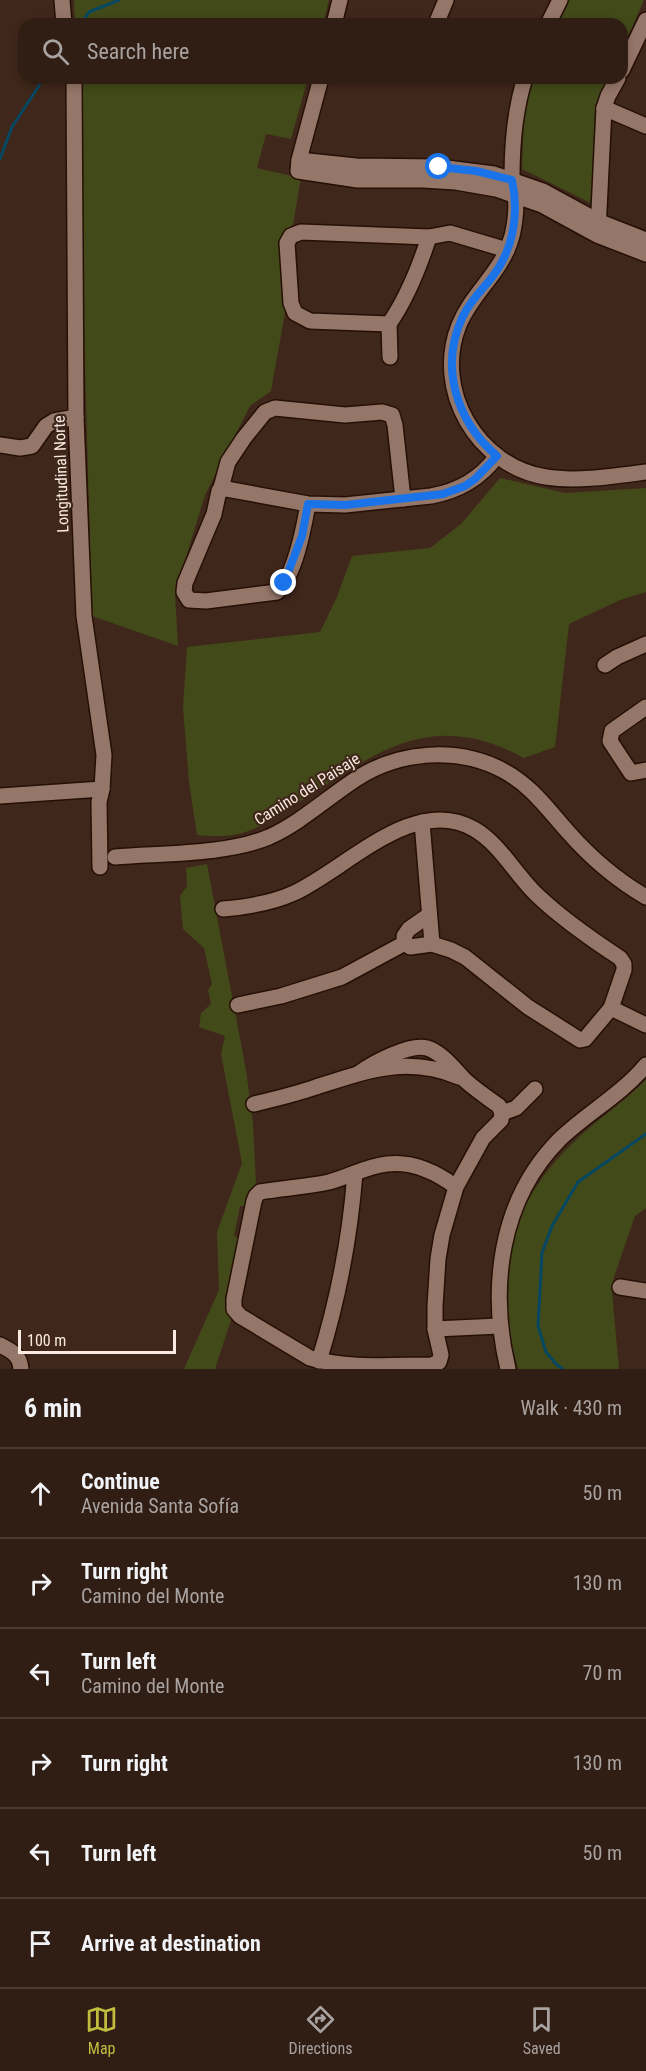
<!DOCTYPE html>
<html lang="en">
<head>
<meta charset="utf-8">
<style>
  body { margin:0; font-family:"Roboto Condensed",sans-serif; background:#3c2a22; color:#f1f3f6 }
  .scale { position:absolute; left:18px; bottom:15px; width:158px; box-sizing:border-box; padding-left:6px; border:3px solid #fae9e1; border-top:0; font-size:16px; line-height:21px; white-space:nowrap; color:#fae9e1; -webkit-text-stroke:4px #40271b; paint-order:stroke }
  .stop { position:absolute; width:18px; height:18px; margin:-14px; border:4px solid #1a73e8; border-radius:50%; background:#fff }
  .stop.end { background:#1a73e8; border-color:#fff; box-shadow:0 2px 6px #0008 }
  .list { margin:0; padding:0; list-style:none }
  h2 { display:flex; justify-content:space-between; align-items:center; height:78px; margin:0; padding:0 24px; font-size:26px }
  h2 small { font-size:20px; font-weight:400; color:#a8a2a0 }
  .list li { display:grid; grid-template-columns:39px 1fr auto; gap:18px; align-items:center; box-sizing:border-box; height:90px; padding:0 24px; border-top:2px solid #4b3b34 }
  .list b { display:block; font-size:22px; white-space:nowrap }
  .list p { margin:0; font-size:20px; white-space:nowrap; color:#a8a2a0 }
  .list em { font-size:20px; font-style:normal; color:#a8a2a0 }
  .icon { flex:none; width:33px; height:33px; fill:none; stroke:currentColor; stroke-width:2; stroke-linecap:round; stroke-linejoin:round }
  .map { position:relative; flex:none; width:646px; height:1369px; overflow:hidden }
  .search { position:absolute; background:#301d14; box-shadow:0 3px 9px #0003; left:18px; right:18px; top:18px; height:66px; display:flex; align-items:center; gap:15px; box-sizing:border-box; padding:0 21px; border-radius:18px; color:#a8a2a0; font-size:22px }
  .sheet { height:618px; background:#301d14 }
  nav { display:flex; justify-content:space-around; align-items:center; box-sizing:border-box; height:84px; border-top:2px solid #4b3b34; background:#301d14; font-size:16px; color:#a8a2a0 }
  nav a { display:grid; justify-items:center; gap:3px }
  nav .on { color:#c2bd3f }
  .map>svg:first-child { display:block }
  .green { fill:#424a19 }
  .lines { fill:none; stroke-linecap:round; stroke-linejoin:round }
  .stream { stroke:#064862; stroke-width:3 }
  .minor-casing { stroke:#260f05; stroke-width:18 }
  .minor { stroke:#957769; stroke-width:15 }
  .route { stroke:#1a73e8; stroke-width:8 }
  .labels { text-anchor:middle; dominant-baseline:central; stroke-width:4.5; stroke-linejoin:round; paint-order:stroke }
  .street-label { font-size:16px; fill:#fae9e1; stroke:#40271b }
</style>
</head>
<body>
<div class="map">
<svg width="646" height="1369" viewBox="0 0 646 1369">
  <rect width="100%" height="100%" fill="#40271b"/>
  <!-- green -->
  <g class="green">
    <path d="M 74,0 L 329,0 L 323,24 L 75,24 Z"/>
    <path d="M 568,0 L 644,0 L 622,50 L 622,24 L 556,24 Z"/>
    <path d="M 77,78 L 308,78 L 291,139 L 266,134 L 257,168 L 301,178 L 293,224 L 284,236 L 281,274 L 285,313 L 271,391 L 250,406 L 205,495 L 175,594 L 178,646 L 92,616 Z"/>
    <path d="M 532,78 L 607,78 L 601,95 L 591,203 L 522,169 L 524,116 Z"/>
    <path d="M 500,478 L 565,493 L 646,488 L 646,592 L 620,600 L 569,624 L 555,747 L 524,758 C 430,707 376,753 298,803 C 260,827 245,840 197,835 L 189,782 L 183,708 L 187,647 L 320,632 L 337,597 L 352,556 L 430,548 L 461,524 Z"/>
    <path d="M 207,864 L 246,1070 L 253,1123 L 256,1185 L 247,1196 L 245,1206 L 240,1206 L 234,1236 L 240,1239 L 225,1297 L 226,1307 L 231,1320 L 215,1369 L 184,1369 L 219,1290 L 217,1232 L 242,1163 L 221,1054 L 225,1036 L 199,1027 L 201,1013 L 211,1004 L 208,990 L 212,984 L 204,948 L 183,929 L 180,896 L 187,886 L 186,868 Z"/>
    <path d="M 646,1079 L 646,1208 L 635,1216 L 614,1277 L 612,1292 L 619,1369 L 518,1369 C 515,1354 510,1340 508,1324 C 498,1249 522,1190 577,1139 C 599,1118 626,1101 646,1079 Z"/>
  </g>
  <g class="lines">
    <!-- stream -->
    <g class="stream">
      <path d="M 81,24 L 89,12 L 119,0"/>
      <path d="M 0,159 L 12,127 L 44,78"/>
      <path d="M 563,1369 L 557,1365 L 546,1352 L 538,1326 L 542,1253 L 552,1226 L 578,1182 L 646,1134"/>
    </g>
    <!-- minor casing -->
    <g class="minor-casing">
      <g id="minor">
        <path d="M 62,0 L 64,24"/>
        <path d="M 334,24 L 340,0"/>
        <path d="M 436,24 L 446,0"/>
        <path d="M 548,24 L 560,0"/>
        <path d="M 622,70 L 646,20"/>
        <path d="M 74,78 L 76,417 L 84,616 L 104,755 L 102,789 L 99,802 L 100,867"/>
        <path d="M 321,78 L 299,160 L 298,171 L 358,180 L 423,180 L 456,182 L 496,189 L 542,205 L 597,235 L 646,254"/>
        <path d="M 525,78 C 515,109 512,144 512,177 C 512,183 514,189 515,195 C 517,208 515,223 512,236 C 502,273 473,291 459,325 C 433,390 477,466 546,477 C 577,482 615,476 646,472"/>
        <path d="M 604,108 L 646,126"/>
        <path d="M 299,160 L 356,166 L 439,167 L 494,174 L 543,191 L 600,222 L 646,240"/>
        <path d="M 598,231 L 604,108 L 608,96 L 618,78"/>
        <path d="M 389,324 C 407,298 419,268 429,237"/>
        <path d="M 390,357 L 389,324 L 310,321 L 295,313 L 291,303 L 287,243 L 291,236 L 301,232 L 429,237 L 450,233 L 507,250"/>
        <path d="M 0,445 L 20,448 L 32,446 L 46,426 L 54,421 L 76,417"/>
        <path d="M 221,488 L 228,462 L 244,438 L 265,412 L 275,408 L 345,415 L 382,412 L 392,415 L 395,425 L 403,499"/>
        <path d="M 308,504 C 304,527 295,576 277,592 L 206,601 L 189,600 L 184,592 L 185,583 L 214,514 L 219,491 L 221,488 L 308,504 L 345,505 L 431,496 C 459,491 480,479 497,456"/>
        <path d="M 605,665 L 617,657 L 646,644"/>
        <path d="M 646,707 L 612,731 L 610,741 L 631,773 L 646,770"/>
        <path d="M 0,796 L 102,789"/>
        <path d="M 422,822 L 432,944"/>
        <path d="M 115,857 C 162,853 226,855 269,837 C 300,823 327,798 356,779 C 399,751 458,746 504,771 C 532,786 548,810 569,833 C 591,858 617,880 646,897"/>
        <path d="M 223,909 C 247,907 272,903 294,893 C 346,869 414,794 474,829 C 499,843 516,875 537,895 C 562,919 591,939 620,958 L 624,964 L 624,970 L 611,1008 L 585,1039 L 580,1040 L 528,1007 L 465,957 L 451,950 L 432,944 L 410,947 L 405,943"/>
        <path d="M 405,943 L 404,936 L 409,929 L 429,915"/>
        <path d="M 238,1005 L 281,996 L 342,977 L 405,943"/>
        <path d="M 611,1008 L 646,1025"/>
        <path d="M 359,1073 C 373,1063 410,1043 427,1048 C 443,1053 455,1070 466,1081 C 476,1090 488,1098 499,1106 L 502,1113 L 501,1120 L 483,1138 L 456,1187 L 442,1235 L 438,1259 L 435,1306 L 435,1329 L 441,1355 L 439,1362 L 432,1365 C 392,1365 348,1369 310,1358 L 240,1316 L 234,1309 L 234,1299 L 254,1201 L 256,1196 L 260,1192 C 283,1188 307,1187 329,1182 C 348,1177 367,1166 387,1164 C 412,1161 436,1172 456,1187"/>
        <path d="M 254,1104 C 275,1099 296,1094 316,1087 C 366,1071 407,1055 459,1077"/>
        <path d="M 502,1113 L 516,1108 L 535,1089"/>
        <path d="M 620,1287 L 646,1291"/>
        <path d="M 435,1329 L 499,1326"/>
        <path d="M 0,1345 C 12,1351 20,1355 21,1369"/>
        <path d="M 319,1361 C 338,1300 350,1238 355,1173"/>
        <path d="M 508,1369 C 489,1289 499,1200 560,1139 C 587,1113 621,1095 646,1065"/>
      </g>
    </g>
    <!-- minor -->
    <use href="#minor" class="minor"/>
  </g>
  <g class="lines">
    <!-- route -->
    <path class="route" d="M 284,583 L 302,536 L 308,504 L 345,505 L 443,494 L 465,486 L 475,479 L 497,456 C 456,421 439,366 463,316 C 471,300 483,289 493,276 C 514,248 519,213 512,180 L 476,171 L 439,167"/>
  </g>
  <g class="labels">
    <!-- street labels -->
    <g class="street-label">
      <text transform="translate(61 474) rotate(-92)">Longitudinal Norte</text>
      <text transform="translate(307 789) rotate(-32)">Camino del Paisaje</text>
    </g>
  </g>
</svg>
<div class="scale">100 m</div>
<div class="stop" style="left:439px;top:167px"></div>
<div class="stop end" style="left:284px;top:583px"></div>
<div class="search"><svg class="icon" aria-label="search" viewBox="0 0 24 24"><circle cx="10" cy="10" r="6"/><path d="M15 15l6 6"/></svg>Search here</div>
</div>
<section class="sheet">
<h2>6 min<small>Walk · 430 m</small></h2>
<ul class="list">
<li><svg class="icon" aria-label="ahead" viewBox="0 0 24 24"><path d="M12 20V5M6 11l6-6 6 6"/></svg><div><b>Continue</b><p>Avenida Santa Sofía</p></div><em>50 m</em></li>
<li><svg class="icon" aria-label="right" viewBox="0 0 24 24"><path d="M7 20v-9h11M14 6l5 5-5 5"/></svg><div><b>Turn right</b><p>Camino del Monte</p></div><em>130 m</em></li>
<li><svg class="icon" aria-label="left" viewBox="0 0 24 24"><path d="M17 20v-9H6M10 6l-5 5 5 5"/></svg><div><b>Turn left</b><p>Camino del Monte</p></div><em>70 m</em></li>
<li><svg class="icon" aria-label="right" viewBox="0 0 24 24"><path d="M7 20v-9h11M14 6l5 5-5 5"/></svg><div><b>Turn right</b></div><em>130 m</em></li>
<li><svg class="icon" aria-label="left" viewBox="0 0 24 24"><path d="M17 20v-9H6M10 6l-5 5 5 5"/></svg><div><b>Turn left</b></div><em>50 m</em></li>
<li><svg class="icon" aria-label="arrive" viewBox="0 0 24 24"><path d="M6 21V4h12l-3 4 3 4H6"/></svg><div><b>Arrive at destination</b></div></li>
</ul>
</section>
<nav>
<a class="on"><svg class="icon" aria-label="map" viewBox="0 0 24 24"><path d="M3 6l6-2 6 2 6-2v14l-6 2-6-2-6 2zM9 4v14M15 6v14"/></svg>Map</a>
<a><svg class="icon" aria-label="directions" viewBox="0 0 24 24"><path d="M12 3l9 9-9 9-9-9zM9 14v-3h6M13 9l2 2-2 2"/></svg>Directions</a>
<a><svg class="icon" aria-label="saved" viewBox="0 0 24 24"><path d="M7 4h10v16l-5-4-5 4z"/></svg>Saved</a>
</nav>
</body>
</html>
